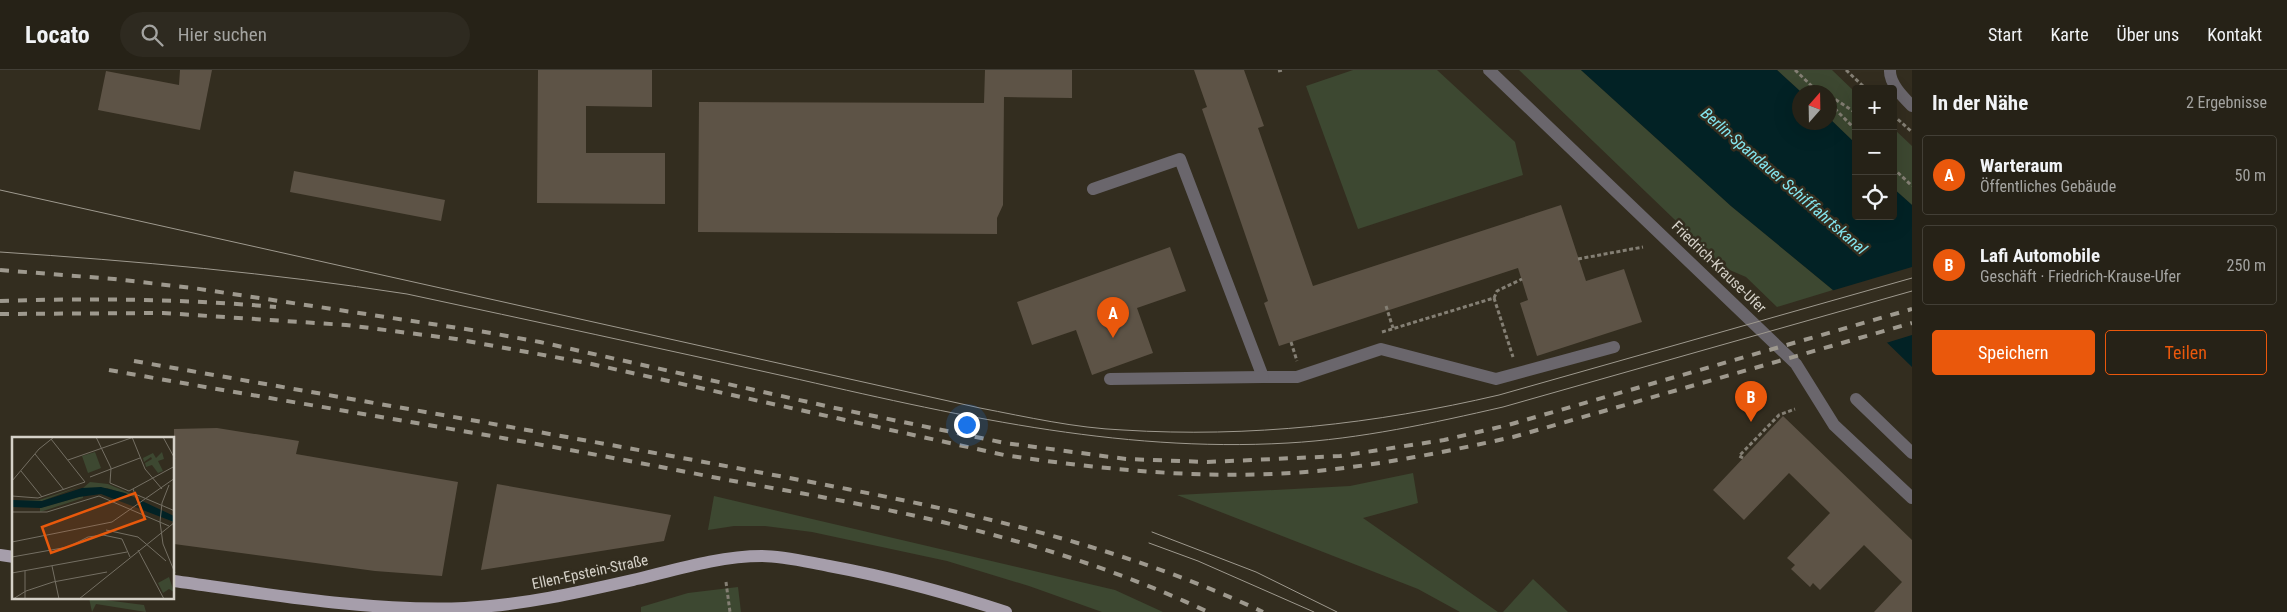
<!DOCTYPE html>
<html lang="de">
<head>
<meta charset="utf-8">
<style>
  body { margin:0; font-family:"Roboto Condensed",sans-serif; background:#2e2a20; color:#f1f3f6 }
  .controls { position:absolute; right:15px; top:15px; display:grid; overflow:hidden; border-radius:5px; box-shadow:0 5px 20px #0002 }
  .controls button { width:45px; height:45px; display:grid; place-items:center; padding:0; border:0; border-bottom:1px solid #423f36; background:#262217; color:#f1f3f6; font:25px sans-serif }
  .compass { position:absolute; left:1792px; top:15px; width:45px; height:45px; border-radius:50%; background:#262217; box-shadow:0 5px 20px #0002; rotate:20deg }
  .you { position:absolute; left:966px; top:354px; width:18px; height:18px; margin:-12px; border:4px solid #fff; border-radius:50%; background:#1a73e8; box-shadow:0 0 0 8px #1a73e833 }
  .badge { display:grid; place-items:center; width:32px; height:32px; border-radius:50%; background:#ea580c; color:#fff; font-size:16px; font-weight:700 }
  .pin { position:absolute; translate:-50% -41px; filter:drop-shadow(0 1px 2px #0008) }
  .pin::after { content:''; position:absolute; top:26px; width:18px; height:15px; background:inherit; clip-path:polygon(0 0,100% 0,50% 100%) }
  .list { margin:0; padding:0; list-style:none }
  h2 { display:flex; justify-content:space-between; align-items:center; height:65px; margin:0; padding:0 20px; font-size:21px }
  h2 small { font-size:16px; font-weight:400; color:#a4a4a1 }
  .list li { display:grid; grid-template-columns:32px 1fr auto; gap:15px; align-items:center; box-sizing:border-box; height:80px; margin:0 10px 10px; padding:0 10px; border:1px solid #423f36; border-radius:5px }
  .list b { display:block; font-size:19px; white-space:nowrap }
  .list p { margin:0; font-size:16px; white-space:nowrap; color:#a4a4a1 }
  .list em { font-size:16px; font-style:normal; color:#a4a4a1 }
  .actions { display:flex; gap:10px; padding:15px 20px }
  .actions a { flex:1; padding:11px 0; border:1px solid #ea580c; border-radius:5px; text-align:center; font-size:18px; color:#ea580c }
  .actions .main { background:#ea580c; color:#fff }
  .icon { flex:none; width:28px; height:28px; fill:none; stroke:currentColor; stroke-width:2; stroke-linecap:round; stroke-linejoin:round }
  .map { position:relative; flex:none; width:1912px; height:542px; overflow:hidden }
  header { display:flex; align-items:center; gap:30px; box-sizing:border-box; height:70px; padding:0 25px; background:#262217; border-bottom:1px solid #423f36 }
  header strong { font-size:24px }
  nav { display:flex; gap:28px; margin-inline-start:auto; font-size:18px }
  .search { width:350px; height:45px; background:#2e2a20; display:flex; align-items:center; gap:12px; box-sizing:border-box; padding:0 18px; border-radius:28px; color:#a4a4a1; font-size:19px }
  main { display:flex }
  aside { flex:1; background:#262217 }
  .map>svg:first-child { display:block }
  .green { fill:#3d4831 }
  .water { fill:#022225 }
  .pier { fill:#332d1f }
  .building { fill:#5d5346 }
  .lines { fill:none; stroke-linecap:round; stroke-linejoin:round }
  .path { stroke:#847f74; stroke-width:3; stroke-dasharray:4 2.5; stroke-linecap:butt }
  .minor { stroke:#6a666c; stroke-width:12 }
  .major { stroke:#a69eab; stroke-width:12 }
  .tram { stroke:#9e998e; stroke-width:1 }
  .rail { stroke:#9e998e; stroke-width:4; stroke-dasharray:9 9; stroke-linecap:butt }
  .labels { text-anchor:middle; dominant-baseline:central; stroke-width:5; stroke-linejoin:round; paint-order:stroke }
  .street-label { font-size:15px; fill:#d5d1c8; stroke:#332d1f }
  .water-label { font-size:16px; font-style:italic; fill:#84e5ee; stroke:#332d1f }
  .inset-road { fill:none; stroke:#746f63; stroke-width:1 }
  .view { fill:#e8590c; fill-opacity:0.15; stroke:#e8590c; stroke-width:2.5 }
  .inset-edge { fill:none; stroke:#d5d1c8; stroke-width:2.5 }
</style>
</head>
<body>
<header>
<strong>Locato</strong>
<div class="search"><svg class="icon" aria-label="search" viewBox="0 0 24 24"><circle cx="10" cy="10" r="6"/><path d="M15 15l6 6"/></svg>Hier suchen</div>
<nav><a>Start</a><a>Karte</a><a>Über uns</a><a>Kontakt</a></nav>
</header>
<main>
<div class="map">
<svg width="1912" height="542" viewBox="0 0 1912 542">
  <rect width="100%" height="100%" fill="#332d1f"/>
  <!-- green -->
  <g class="green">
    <path d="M 1353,0 L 1437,0 L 1515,72 L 1523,105 L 1358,159 L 1306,16 Z"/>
    <path d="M 1519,0 L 1581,0 L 1731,136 L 1833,220 L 1777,237 L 1746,207 L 1725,198 Z"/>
    <path d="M 1777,0 L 1832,0 L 1856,23 L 1856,74 L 1830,49 L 1830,22 L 1801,22 Z"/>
    <path d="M 1893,58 L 1912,76 L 1912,135 L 1893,118 Z"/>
    <path d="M 1413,403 L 1418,433 L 1363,448 L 1498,542 L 1460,542 L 1418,519 L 1177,425 L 1350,416 Z"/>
    <path d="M 714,426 L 1115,520 L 1163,542 L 1102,542 L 1029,516 L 947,491 L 812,462 L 765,456 L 734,456 L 708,460 Z"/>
    <path d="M 1533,509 L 1568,542 L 1503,542 Z"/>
    <path d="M 738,517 L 741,542 L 641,542 L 641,537 L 688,523 Z"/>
    <path d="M 89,528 L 144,535 L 146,542 L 96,534 L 92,542 Z"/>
  </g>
  <!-- water -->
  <path class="water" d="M 1581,0 L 1777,0 L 1801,22 L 1800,22 L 1800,52 L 1830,52 L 1830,49 L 1856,74 L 1856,146 L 1893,146 L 1893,118 L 1912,135 L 1912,297 L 1833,220 L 1731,136 Z"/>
  <!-- pier -->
  <path class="pier" d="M 1912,197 L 1912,265 L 1886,273 L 1831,221 Z"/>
  <!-- building -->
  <g class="building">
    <path d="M 180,0 L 212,0 L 200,60 L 98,40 L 106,1 L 179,15 Z"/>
    <path d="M 538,0 L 652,0 L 652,37 L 586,36 L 586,83 L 665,83 L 665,134 L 537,133 Z"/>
    <path d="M 985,0 L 1072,0 L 1072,28 L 1004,27 L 1003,135 L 997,148 L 997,164 L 698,162 L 699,32 L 984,33 Z"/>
    <path d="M 1194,0 L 1244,0 L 1264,56 L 1258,58 L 1313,216 L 1561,135 L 1586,211 L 1624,199 L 1642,252 L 1537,286 L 1520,233 L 1528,230 L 1518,198 L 1279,276 L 1264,233 L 1268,231 L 1202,39 L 1207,37 Z"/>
    <path d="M 294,101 L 445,130 L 441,151 L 290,122 Z"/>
    <path d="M 1170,177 L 1186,221 L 1137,238 L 1153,283 L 1092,305 L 1076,260 L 1032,275 L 1017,232 Z"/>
    <path d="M 1783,346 L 1912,470 L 1912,542 L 1874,542 L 1902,512 L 1864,475 L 1820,520 L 1813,513 L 1810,517 L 1791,499 L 1795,495 L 1787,488 L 1830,443 L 1789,403 L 1744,450 L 1713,420 Z"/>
    <path d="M 217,358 L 299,371 L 296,384 L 458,412 L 442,506 L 375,501 L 174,474 L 174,359 Z"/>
    <path d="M 497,414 L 671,445 L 664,471 L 481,500 Z"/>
  </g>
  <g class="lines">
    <!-- path -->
    <g class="path">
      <path d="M 1795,0 L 1818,22"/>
      <path d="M 1846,0 L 1866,19"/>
      <path d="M 1278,1 L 1283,0"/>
      <path d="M 1813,16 L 1824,22"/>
      <path d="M 1830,26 L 1856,43"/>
      <path d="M 1830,34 L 1856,60"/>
      <path d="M 1893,45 L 1912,62"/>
      <path d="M 1893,98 L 1912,116"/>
      <path d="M 1578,189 L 1643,177"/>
      <path d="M 1494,228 L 1513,287"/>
      <path d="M 1386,236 L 1393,258"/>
      <path d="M 1382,262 L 1494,228 L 1497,221 L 1522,209"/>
      <path d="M 1291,272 L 1297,291"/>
      <path d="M 1743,388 L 1739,386 L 1779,345 L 1795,339"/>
      <path d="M 726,512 L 730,542"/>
    </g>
    <!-- minor -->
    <g class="minor">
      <path d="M 1489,0 L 1796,294 L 1834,355 L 1912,428"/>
      <path d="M 1890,0 C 1889,13 1903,27 1912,36"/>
      <path d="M 1093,119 L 1180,89 L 1263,307 L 1297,307 L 1381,279 L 1496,309 L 1614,277"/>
      <path d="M 1110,309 L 1263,307"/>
      <path d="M 1856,329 L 1912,383"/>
    </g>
    <!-- major -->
    <g class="major">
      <path d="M 0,485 L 14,487"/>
      <path d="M 174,511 C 268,524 370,542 465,538 C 524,535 580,522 637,509 C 678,499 720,486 762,486 C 784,486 807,492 829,496 C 889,507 948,523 1006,542"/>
    </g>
    <!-- tram -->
    <g class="tram">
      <path d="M 0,120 L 980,338 C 1027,347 1075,358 1123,360 C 1249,368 1375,354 1499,325 L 1912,208"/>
      <path d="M 0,182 C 136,191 272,203 407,224 C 533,251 659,278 784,306 C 951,344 1116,383 1288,373 C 1360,369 1433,353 1503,337 L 1912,221"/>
      <path d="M 1152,462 L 1256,502 L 1337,542"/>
      <path d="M 1149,473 L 1198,491 L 1314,542"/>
    </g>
    <!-- rail -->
    <g class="rail">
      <path d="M 0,200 L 114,209 L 193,218 L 485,262 L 540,272 L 835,338 L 1005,373 L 1126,389 L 1207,392 L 1340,386 L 1444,370 L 1508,355 L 1912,239"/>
      <path d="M 0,231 C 92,228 185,229 276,237"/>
      <path d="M 0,244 L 163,243 L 346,255 L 456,269 L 587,293 L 1004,385 C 1099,399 1196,409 1292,403 C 1367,398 1440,383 1513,367 L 1912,253"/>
      <path d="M 134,291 C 333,326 532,360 731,397 C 912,431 1095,463 1263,542"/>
      <path d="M 109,300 C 309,336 512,367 712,407 C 765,417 820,426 873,437 C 988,460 1102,492 1208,542"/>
    </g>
  </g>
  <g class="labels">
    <!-- street labels -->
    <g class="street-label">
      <text transform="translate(1719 197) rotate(44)">Friedrich-Krause-Ufer</text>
      <text transform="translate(590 502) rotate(-12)">Ellen-Epstein-Straße</text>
    </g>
    <!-- water labels -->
    <g class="water-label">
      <text transform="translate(1784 111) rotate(41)">Berlin-Spandauer Schifffahrtskanal</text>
    </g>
  </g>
  <!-- overview -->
  <g transform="translate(12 367)">
    <rect width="162" height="162" fill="#332d1f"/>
    <path d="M 83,15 L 89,31 L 76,36 L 70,19 ZM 150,15 L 152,22 L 146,24 L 151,34 L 146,36 L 140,28 L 134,30 L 133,26 L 140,22 L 139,20 L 132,25 L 131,21 L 141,16 L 144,21 ZM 78,45 L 96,47 L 131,62 L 95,51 L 71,51 ZM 69,49 L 30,64 L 0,63 L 27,63 ZM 71,59 L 71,61 L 28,75 L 28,71 ZM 157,140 L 162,155 L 157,152 L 151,156 L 146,146 Z" fill="#3d4831"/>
    <path d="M 89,50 L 113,56 L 162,79 L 162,85 L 89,57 L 67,60 L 29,71 L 0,70 L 0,63 L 30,64 L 70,51 Z" fill="#022225"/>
    <path class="inset-road" d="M 84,0 L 99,31 L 98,46 L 117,54 L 163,29M 120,0 L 133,32 L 150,52M 151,0 L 163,22M 23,17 L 52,53M 56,23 L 122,0M 9,34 L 30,60M 78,40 L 128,21M 0,44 L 27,12 L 42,0M 157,48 L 150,66 L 148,85 L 151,107 L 163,136M 121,52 L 123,57 L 163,74M 0,59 L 26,61 L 73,45 L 39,2M 0,75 L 35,75 L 87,59 L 157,89M 94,93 L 126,100 L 154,124M 0,105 L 100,85 L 163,41M 126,113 L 152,162M 0,120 L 56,110 L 76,100 L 91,98 L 110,102 L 118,120M 40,129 L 47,162M 0,136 L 115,115M 1,162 L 14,154 L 41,145 L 95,135M 13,162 L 13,134M 67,162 L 163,85"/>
    <path class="view" d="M 123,56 L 133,82 L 39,116 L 30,90 Z"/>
    <rect width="162" height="162" class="inset-edge"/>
  </g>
</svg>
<div class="controls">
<button>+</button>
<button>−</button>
<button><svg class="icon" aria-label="locate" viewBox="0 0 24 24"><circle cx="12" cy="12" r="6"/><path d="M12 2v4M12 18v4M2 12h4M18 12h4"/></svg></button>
</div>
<svg class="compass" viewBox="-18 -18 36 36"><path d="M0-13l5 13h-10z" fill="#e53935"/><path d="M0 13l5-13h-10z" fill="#a4a4a1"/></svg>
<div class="you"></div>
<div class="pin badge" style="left:1113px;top:268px">A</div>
<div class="pin badge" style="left:1751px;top:352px">B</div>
</div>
<aside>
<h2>In der Nähe<small>2 Ergebnisse</small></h2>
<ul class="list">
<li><span class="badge">A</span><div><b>Warteraum</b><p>Öffentliches Gebäude</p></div><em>50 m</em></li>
<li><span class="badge">B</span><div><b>Lafi Automobile</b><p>Geschäft · Friedrich-Krause-Ufer</p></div><em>250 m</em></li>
</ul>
<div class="actions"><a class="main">Speichern</a><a>Teilen</a></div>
</aside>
</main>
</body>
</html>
